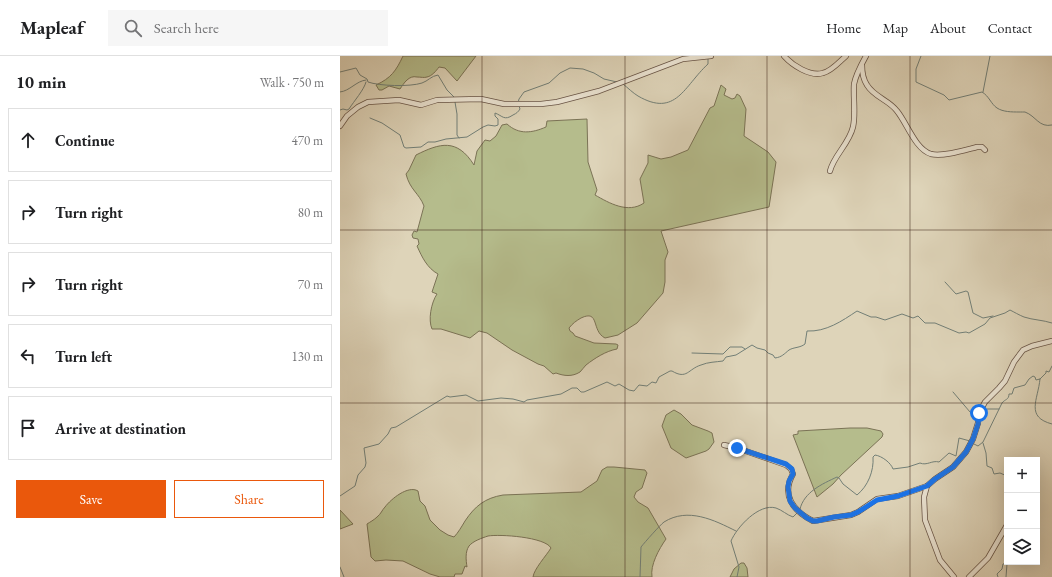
<!DOCTYPE html>
<html lang="en">
<head>
<meta charset="utf-8">
<style>
  body { margin:0; font-family:"EB Garamond",serif; background:#f6f6f6; color:#202124 }
  .controls { position:absolute; right:12px; bottom:12px; display:grid; overflow:hidden; border-radius:0px; box-shadow:0 4px 16px #0002 }
  .controls button { width:36px; height:36px; display:grid; place-items:center; padding:0; border:0; border-bottom:1px solid #e0e0e0; background:#fff; color:#202124; font:20px sans-serif }
  .stop { position:absolute; width:12px; height:12px; margin:-9px; border:3px solid #1a73e8; border-radius:50%; background:#fff }
  .stop.end { background:#1a73e8; border-color:#fff; box-shadow:0 1px 4px #0008 }
  .list { margin:0; padding:0; list-style:none }
  h2 { display:flex; justify-content:space-between; align-items:center; height:52px; margin:0; padding:0 16px; font-size:17px }
  h2 small { font-size:13px; font-weight:400; color:#757577 }
  .list li { display:grid; grid-template-columns:26px 1fr auto; gap:12px; align-items:center; box-sizing:border-box; height:64px; margin:0 8px 8px; padding:0 8px; border:1px solid #e0e0e0; border-radius:0px }
  .list b { display:block; font-size:15px; white-space:nowrap }
  .list em { font-size:13px; font-style:normal; color:#757577 }
  .actions { display:flex; gap:8px; padding:12px 16px }
  .actions a { flex:1; padding:9px 0; border:1px solid #ea580c; border-radius:0px; text-align:center; font-size:14px; color:#ea580c }
  .actions .main { background:#ea580c; color:#fff }
  .icon { flex:none; width:22px; height:22px; fill:none; stroke:currentColor; stroke-width:2; stroke-linecap:round; stroke-linejoin:round }
  .map { position:relative; flex:none; width:712px; height:521px; overflow:hidden }
  header { display:flex; align-items:center; gap:24px; box-sizing:border-box; height:56px; padding:0 20px; background:#fff; border-bottom:1px solid #e0e0e0 }
  header strong { font-size:19px }
  nav { display:flex; gap:22px; margin-inline-start:auto; font-size:14px }
  .search { width:280px; height:36px; background:#f6f6f6; display:flex; align-items:center; gap:10px; box-sizing:border-box; padding:0 14px; border-radius:0px; color:#757577; font-size:15px }
  main { display:flex }
  aside { flex:1; background:#fff }
  .map>svg:first-child { display:block }
  .green { fill:#b5bc8c; stroke:#7b7356 }
  .lines { fill:none; stroke-linecap:round; stroke-linejoin:round }
  .stream { stroke:#727f77; stroke-width:1 }
  .minor-casing { stroke:#685446; stroke-width:6 }
  .minor { stroke:#eae3d2; stroke-width:4.5 }
  .route { stroke:#1a73e8; stroke-width:5 }
  .grid { fill:none; stroke:#412a1f; stroke-width:1; stroke-opacity:0.55 }
</style>
</head>
<body>
<header>
<strong>Mapleaf</strong>
<div class="search"><svg class="icon" aria-label="search" viewBox="0 0 24 24"><circle cx="10" cy="10" r="6"/><path d="M15 15l6 6"/></svg>Search here</div>
<nav><a>Home</a><a>Map</a><a>About</a><a>Contact</a></nav>
</header>
<main>
<aside>
<h2>10 min<small>Walk · 750 m</small></h2>
<ul class="list">
<li><svg class="icon" aria-label="ahead" viewBox="0 0 24 24"><path d="M12 20V5M6 11l6-6 6 6"/></svg><div><b>Continue</b></div><em>470 m</em></li>
<li><svg class="icon" aria-label="right" viewBox="0 0 24 24"><path d="M7 20v-9h11M14 6l5 5-5 5"/></svg><div><b>Turn right</b></div><em>80 m</em></li>
<li><svg class="icon" aria-label="right" viewBox="0 0 24 24"><path d="M7 20v-9h11M14 6l5 5-5 5"/></svg><div><b>Turn right</b></div><em>70 m</em></li>
<li><svg class="icon" aria-label="left" viewBox="0 0 24 24"><path d="M17 20v-9H6M10 6l-5 5 5 5"/></svg><div><b>Turn left</b></div><em>130 m</em></li>
<li><svg class="icon" aria-label="arrive" viewBox="0 0 24 24"><path d="M6 21V4h12l-3 4 3 4H6"/></svg><div><b>Arrive at destination</b></div></li>
</ul>
<div class="actions"><a class="main">Save</a><a>Share</a></div>
</aside>
<div class="map">
<svg width="712" height="521" viewBox="0 0 712 521">
  <rect width="100%" height="100%" fill="#ded4b9"/>
  <filter id="stains"><feTurbulence type="fractalNoise" baseFrequency=".005" numOctaves="4"/><feColorMatrix values="0 0 0 0 .2 0 0 0 0 .09 0 0 0 0 .02 0 0 0 .5 -.17"/></filter>
  <radialGradient id="worn" r=".72"><stop offset=".6" stop-color="#630" stop-opacity="0"/><stop offset="1" stop-color="#630" stop-opacity=".3"/></radialGradient>
  <!-- green -->
  <g class="green">
    <path d="M 63,0 L 136,0 L 117,25 L 105,12 L 99,11 C 96,15 92,20 87,21 C 84,22 81,21 77,21 C 69,19 64,27 60,33 L 49,30 L 42,34 L 39,34 L 36,29 C 51,22 56,15 63,0 Z"/>
    <path d="M 381,29 L 386,33 L 384,39 L 392,43 L 395,42 L 397,38 L 400,40 L 406,53 L 404,80 L 428,96 L 436,106 L 429,151 L 321,175 L 328,196 L 325,204 L 325,226 L 323,237 L 297,267 L 278,279 L 265,282 C 251,275 260,253 241,262 C 236,265 233,267 229,272 L 230,275 L 233,277 L 235,280 L 254,287 L 276,288 L 278,289 L 277,293 C 266,295 255,302 246,309 C 244,311 242,314 240,316 C 232,321 224,320 216,317 L 213,318 L 204,310 L 198,308 L 172,294 L 147,277 L 139,275 L 130,282 L 101,273 L 92,273 C 88,264 91,247 97,238 L 92,236 L 98,218 C 87,212 82,201 77,190 L 79,188 L 78,183 L 73,182 L 72,179 L 74,175 L 77,176 L 84,150 C 79,137 70,134 66,118 L 69,114 L 76,99 C 100,87 117,82 134,109 L 137,95 L 145,84 L 150,85 L 156,80 L 162,69 L 167,68 C 179,79 192,77 206,71 L 207,65 L 247,63 L 248,106 L 257,134 L 255,139 C 269,147 288,158 304,147 L 300,123 L 308,107 L 308,99 L 321,103 L 331,101 L 348,94 L 370,52 L 374,50 Z"/>
    <path d="M 334,354 L 341,358 L 352,369 L 368,375 L 372,377 L 374,386 L 369,393 L 366,395 L 346,402 L 331,392 L 322,370 L 326,359 Z"/>
    <path d="M 510,372 L 527,372 L 541,375 L 543,378 L 542,381 L 501,419 L 493,428 L 477,441 L 453,379 L 458,378 L 458,375 Z"/>
    <path d="M 267,411 L 274,411 L 305,414 L 307,417 L 302,432 L 296,436 L 294,441 L 298,446 L 308,452 L 326,483 C 319,493 310,509 312,521 L 193,521 C 194,513 206,500 211,492 C 205,481 160,478 148,480 C 142,482 133,485 129,490 C 125,496 126,504 127,511 L 125,510 L 122,518 L 115,518 L 114,521 L 100,521 L 90,518 L 63,505 L 46,504 L 35,505 L 31,501 L 27,468 C 30,466 34,464 37,461 C 41,458 42,454 45,451 C 51,443 68,429 78,435 L 80,445 L 85,450 L 90,464 L 100,474 L 108,479 L 114,481 C 118,477 122,470 125,465 C 135,450 145,442 163,439 L 241,436 L 257,425 L 262,414 Z"/>
    <path d="M 0,454 L 13,468 L 0,473 Z"/>
    <path d="M 401,507 L 404,507 L 407,512 L 408,521 L 390,521 L 394,513 Z"/>
  </g>
  <g class="lines">
    <!-- stream -->
    <g class="stream">
      <path d="M 581,0 L 576,13 L 576,26 L 604,39 L 609,44 L 642,36 C 649,40 651,48 657,52 C 663,56 672,56 679,56 C 681,56 684,56 685,56 C 696,60 699,72 712,69"/>
      <path d="M 0,16 L 16,12 L 20,19 L 27,23 L 28,26 C 39,30 70,31 82,27 C 88,25 91,20 98,19 L 107,34 L 114,41"/>
      <path d="M 283,28 C 288,32 293,37 298,40 C 336,62 344,30 368,8 L 368,3"/>
      <path d="M 0,36 C 10,35 16,25 26,24"/>
      <path d="M 643,36 L 650,0"/>
      <path d="M 115,46 L 117,58 L 117,79 L 119,82"/>
      <path d="M 178,47 L 179,43 L 184,36 L 209,27 L 220,17 L 230,12 L 243,13 L 254,17 L 264,23 L 277,26"/>
      <path d="M 0,54 L 3,53 L 7,54 L 9,53 C 14,45 24,34 26,26"/>
      <path d="M 30,62 L 42,67 L 60,79 L 64,91 L 66,92 L 81,91 L 88,86 L 95,86 L 106,83 L 127,81 L 143,71 L 148,69 L 155,70 L 158,69 L 158,63 L 155,60 L 155,57 C 163,60 164,65 173,59 C 177,57 178,56 180,53 L 179,50"/>
      <path d="M 605,226 L 616,238 L 626,235 L 628,236 L 633,257 L 643,262 L 653,260"/>
      <path d="M 352,297 L 383,298 L 390,291 L 402,291 L 405,293"/>
      <path d="M 700,323 C 698,344 685,361 712,368"/>
      <path d="M 700,323 L 706,317 L 706,315 L 709,316 L 712,310"/>
      <path d="M 613,336 L 630,356 L 636,358"/>
      <path d="M 641,356 L 647,353 L 659,353"/>
      <path d="M 632,387 L 638,390 L 643,386 L 662,347 C 665,343 669,344 669,338 L 672,338 L 674,332 L 685,329 L 689,323 L 693,320 L 695,321 L 696,324 L 700,323"/>
      <path d="M 643,387 L 646,397 L 647,410 L 652,412 L 654,418 L 660,417 L 667,420"/>
      <path d="M 0,440 L 15,430 L 18,419 L 25,411 L 26,407 L 24,392 L 39,388 L 48,378 L 51,372 L 56,371 L 107,340 L 110,341 L 126,339 L 138,345 L 161,342 L 173,343 L 184,346 L 187,344 L 221,338 L 232,332 L 237,332 L 241,336 L 244,336 L 267,326 L 275,330 L 279,328 L 289,334 L 294,335 L 299,329 L 307,330 L 312,326 L 316,327 L 319,321 L 330,315 L 332,315 C 347,324 348,313 361,309 C 368,306 376,306 383,305 L 386,301 L 396,299 L 412,289 L 417,292 L 425,294 L 428,297 L 433,299 L 435,302 C 442,301 444,298 449,294 C 454,291 460,292 465,288 L 467,275 C 486,276 502,265 517,255 L 531,261 L 536,261 L 545,264 L 562,258 L 573,262 L 578,260 L 585,267 L 595,267 L 619,277 L 626,276 L 629,277 L 645,268 L 650,262 L 665,257 L 670,254 C 674,256 679,259 684,261 C 693,264 703,264 712,267"/>
      <path d="M 460,453 C 464,436 482,428 497,421 L 499,422 L 503,428 L 517,439 C 528,430 534,415 533,401 L 535,399 C 542,400 551,407 553,413 L 568,411 L 580,407 C 587,410 592,404 599,406 L 609,397 L 616,400 L 619,382 L 630,385"/>
      <path d="M 667,501 L 667,505"/>
      <path d="M 0,511 L 4,521"/>
      <path d="M 300,521 L 301,491 C 305,486 320,469 324,466 C 348,451 374,464 396,475"/>
      <path d="M 397,521 L 399,511 L 391,485 C 397,471 419,447 436,452 C 442,454 447,459 453,461 L 457,457"/>
      <path d="M 658,521 L 657,518 L 662,513 L 663,508 L 669,506"/>
      <path d="M 666,521 L 667,508"/>
    </g>
    <!-- minor casing -->
    <g class="minor-casing">
      <g id="minor">
        <path d="M 444,0 C 452,9 470,21 483,17 C 492,15 499,6 506,0"/>
        <path d="M 522,9 C 522,16 523,23 527,29 C 534,41 549,44 557,55 C 567,67 575,93 591,98 C 603,101 625,94 637,91 L 642,91 L 645,94"/>
        <path d="M 0,70 L 7,60 L 18,51 L 28,46 L 59,44 L 81,49 L 97,44 L 141,43 L 164,48 L 201,48 L 217,46 L 259,35 L 343,3 L 371,0"/>
        <path d="M 490,115 C 494,99 509,88 513,71 C 516,58 513,42 514,28 C 516,18 521,9 526,0"/>
        <path d="M 384,389 L 397,392 L 446,409 L 451,413 L 453,418 C 441,439 453,455 473,465 L 511,459 L 518,456 L 537,443 L 558,440 L 587,430"/>
        <path d="M 614,521 L 600,504 L 585,464 L 584,441 L 587,430 L 595,423 L 613,411 L 626,396 L 633,383 L 638,367 L 639,357 L 645,346 L 659,332 L 665,325 L 674,306 L 683,294 L 692,290 L 712,285"/>
        <path d="M 629,521 L 648,502 L 667,469"/>
      </g>
    </g>
    <!-- minor -->
    <use href="#minor" class="minor"/>
  </g>
  <g class="lines">
    <!-- route -->
    <path class="route" d="M 397,392 L 446,408 L 452,413 L 453,418 L 449,425 L 448,431 L 450,445 L 455,452 L 467,462 L 473,465 L 477,465 L 494,461 L 511,459 L 518,456 L 537,444 L 558,440 L 587,430 L 595,423 L 613,411 L 626,396 L 633,383 L 638,368 L 639,357"/>
  </g>
  <!-- grid -->
  <path class="grid" d="M 142,0 L 142,521M 285,0 L 285,521M 427,0 L 427,521M 570,0 L 570,521M 0,174 L 712,174M 0,347 L 712,347"/>
  <rect width="100%" height="100%" filter="url(#stains)"/>
  <rect width="100%" height="100%" fill="url(#worn)"/>
</svg>
<div class="controls">
<button>+</button>
<button>−</button>
<button><svg class="icon" aria-label="layers" viewBox="0 0 24 24"><path d="M12 4l9 5-9 5-9-5zM3 14l9 5 9-5"/></svg></button>
</div>
<div class="stop" style="left:639px;top:357px"></div>
<div class="stop end" style="left:397px;top:392px"></div>
</div>
</main>
</body>
</html>
